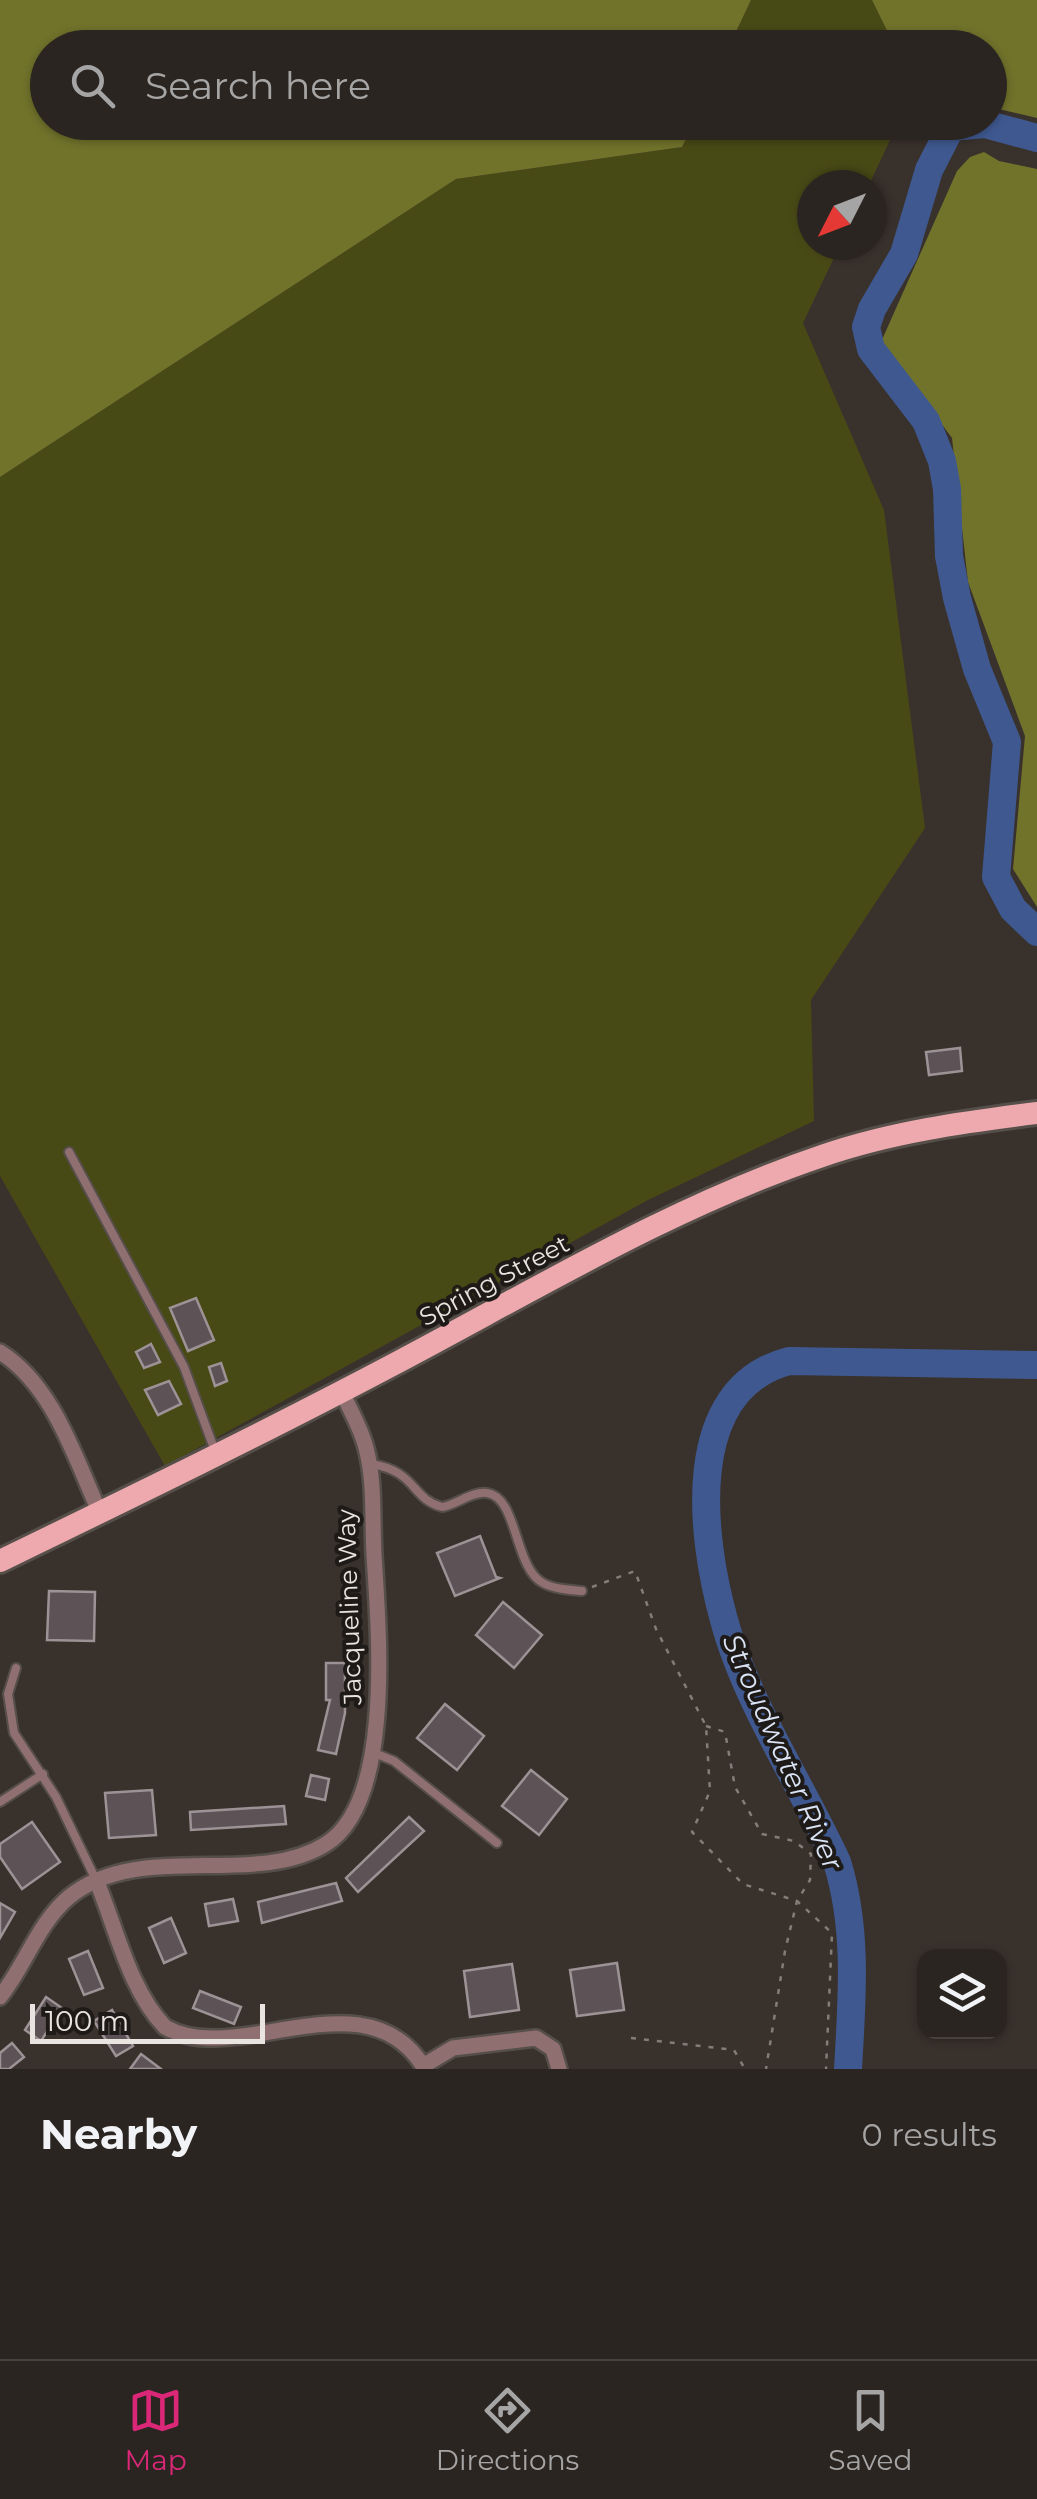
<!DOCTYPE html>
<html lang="en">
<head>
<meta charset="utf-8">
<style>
  body { margin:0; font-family:Montserrat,sans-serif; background:#332d2a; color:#f1f3f6 }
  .controls { position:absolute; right:30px; bottom:30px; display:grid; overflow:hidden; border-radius:20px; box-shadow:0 2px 8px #0004 }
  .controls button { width:90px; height:90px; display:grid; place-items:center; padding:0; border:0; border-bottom:2px solid #47423f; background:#2b2521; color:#f1f3f6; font:50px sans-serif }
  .compass { position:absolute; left:797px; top:170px; width:90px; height:90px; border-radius:50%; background:#2b2521; box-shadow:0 2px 8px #0004; rotate:228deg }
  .scale { position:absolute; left:30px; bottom:25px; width:235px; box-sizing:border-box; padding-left:10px; border:5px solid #e9e4e0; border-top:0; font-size:28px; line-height:35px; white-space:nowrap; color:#e9e4e0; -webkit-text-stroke:8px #1e1a18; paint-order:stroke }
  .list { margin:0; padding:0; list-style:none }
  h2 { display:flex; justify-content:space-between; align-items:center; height:130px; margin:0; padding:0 40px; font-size:42px }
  h2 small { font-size:32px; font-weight:400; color:#a6a5a5 }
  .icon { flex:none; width:55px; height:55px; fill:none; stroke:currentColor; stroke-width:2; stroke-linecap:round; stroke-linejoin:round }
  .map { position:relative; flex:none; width:1037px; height:2069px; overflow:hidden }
  .search { position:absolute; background:#2b2521; box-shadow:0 2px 8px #0004; left:30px; right:30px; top:30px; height:110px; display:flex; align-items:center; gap:25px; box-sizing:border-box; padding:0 35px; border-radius:55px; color:#a6a5a5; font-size:38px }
  .sheet { height:290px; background:#2b2521 }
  nav { display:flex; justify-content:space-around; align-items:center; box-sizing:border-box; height:140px; border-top:2px solid #47423f; background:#2b2521; font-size:28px; color:#a6a5a5 }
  nav a { display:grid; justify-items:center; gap:5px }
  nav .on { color:#db2777 }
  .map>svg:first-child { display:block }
  .green { fill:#484a16 }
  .forest { fill:#71732b }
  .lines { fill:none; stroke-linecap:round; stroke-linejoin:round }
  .river { stroke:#3f5990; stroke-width:28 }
  .building { fill:#5d5356; stroke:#9d9295; stroke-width:2.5 }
  .lane-casing { stroke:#554e49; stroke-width:12 }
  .street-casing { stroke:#554e49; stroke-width:20 }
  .primary-casing { stroke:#554e49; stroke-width:28 }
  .path { stroke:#837d78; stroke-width:2.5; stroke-dasharray:5 8; stroke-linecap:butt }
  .lane { stroke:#906f71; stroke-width:8 }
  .street { stroke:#906f71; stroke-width:15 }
  .primary { stroke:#eda9ad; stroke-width:22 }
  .labels { text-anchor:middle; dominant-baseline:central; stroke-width:8; stroke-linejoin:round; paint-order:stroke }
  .street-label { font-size:25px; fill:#e9e4e0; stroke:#1e1a18 }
  .water-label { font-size:28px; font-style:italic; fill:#dbe4f5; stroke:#1e1a18 }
</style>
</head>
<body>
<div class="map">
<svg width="1037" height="2069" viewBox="0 0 1037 2069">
  <rect width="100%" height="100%" fill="#39312c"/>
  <!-- green -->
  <g class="green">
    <path d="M 751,0 L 872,0 L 895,47 L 729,48 Z"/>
    <path d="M 694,123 L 898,123 L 869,185 L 812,185 L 812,245 L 840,245 L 803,323 L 884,510 L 925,828 L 811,1000 L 814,1121 L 648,1200 L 165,1466 L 0,1176 L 0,477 L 456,179 L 682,147 Z"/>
  </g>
  <!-- forest -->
  <g class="forest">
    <path d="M 0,0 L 751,0 L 729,47 L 48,48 L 48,122 L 694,123 L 682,147 L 456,179 L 0,477 Z"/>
    <path d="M 872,0 L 1037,0 L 1037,118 L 990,107 L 990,48 L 895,47 Z"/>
    <path d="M 984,152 L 999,161 L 1037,169 L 1037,907 L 1013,869 L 1025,736 L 968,582 L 952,438 L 881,342 L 957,171 L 970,157 Z"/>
  </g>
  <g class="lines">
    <!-- river -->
    <g class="river">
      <path d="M 1037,138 L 985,124 L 951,127 L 929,170 L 904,254 L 872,309 L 866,327 L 871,349 L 926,421 L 942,461 L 947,489 L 949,556 L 957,598 L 977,669 L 1007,742 L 996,877 L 1013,909 L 1037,932"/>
      <path d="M 848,2069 C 852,1999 858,1929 837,1862 C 801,1784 746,1702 724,1620 C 701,1537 682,1389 789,1361 L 1037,1365"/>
    </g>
  </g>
  <!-- building -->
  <g class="building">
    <path d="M 960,1048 L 962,1071 L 929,1075 L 926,1052 Z"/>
    <path d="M 196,1298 L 214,1340 L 188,1351 L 170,1308 Z"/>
    <path d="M 151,1344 L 160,1362 L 144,1368 L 136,1352 Z"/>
    <path d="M 221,1363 L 227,1381 L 215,1386 L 209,1367 Z"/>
    <path d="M 169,1381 L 181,1404 L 158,1415 L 145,1390 Z"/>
    <path d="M 480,1536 L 496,1577 L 500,1578 L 455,1596 L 437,1553 Z"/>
    <path d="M 49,1591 L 95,1592 L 94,1641 L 47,1640 Z"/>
    <path d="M 503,1602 L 542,1635 L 514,1668 L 476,1635 Z"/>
    <path d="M 326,1663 L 345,1663 L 345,1713 L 336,1754 L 318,1750 L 330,1700 L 326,1700 Z"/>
    <path d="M 445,1704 L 484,1736 L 457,1770 L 417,1738 Z"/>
    <path d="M 531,1770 L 567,1799 L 539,1835 L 502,1806 Z"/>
    <path d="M 311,1775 L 329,1779 L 325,1800 L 306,1796 Z"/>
    <path d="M 152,1790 L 156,1835 L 109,1838 L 105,1793 Z"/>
    <path d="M 284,1806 L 286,1824 L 191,1830 L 190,1812 Z"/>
    <path d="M 409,1817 L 424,1831 L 358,1892 L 346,1878 Z"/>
    <path d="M 32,1822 L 60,1862 L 22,1889 L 0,1857 L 0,1844 Z"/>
    <path d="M 336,1883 L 342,1901 L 262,1923 L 258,1902 Z"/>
    <path d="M 233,1899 L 238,1921 L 209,1926 L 205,1904 Z"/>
    <path d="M 0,1903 L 15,1912 L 0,1938 Z"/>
    <path d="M 171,1918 L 186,1953 L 164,1963 L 149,1928 Z"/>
    <path d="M 88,1951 L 103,1988 L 84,1995 L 69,1959 Z"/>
    <path d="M 617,1963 L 624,2010 L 577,2016 L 570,1970 Z"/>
    <path d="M 512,1964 L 519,2010 L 470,2017 L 464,1971 Z"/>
    <path d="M 200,1991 L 241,2007 L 234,2024 L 193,2008 Z"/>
    <path d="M 46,1997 L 62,2008 L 41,2041 L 25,2030 Z"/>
    <path d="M 112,2010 L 133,2046 L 116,2056 L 94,2021 Z"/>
    <path d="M 12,2043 L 24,2057 L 9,2069 L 0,2069 L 0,2053 Z"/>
    <path d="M 141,2054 L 161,2069 L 130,2069 Z"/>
  </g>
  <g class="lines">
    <!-- lane casing -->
    <g class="lane-casing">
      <g id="lane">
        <path d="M 69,1152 L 184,1367 L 215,1451"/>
        <path d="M 371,1464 C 417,1471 411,1499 442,1507 C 456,1505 472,1491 487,1493 C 518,1497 514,1568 543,1583 C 554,1589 569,1590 582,1591"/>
        <path d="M 16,1668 L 8,1694 L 14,1733 L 56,1797 L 97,1882"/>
        <path d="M 372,1752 L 394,1761 L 497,1843"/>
        <path d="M 0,1802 L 43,1774"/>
      </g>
    </g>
    <!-- street casing -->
    <g class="street-casing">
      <g id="street">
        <path d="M 0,1352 C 53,1385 75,1458 100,1513"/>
        <path d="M 97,1882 C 116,1928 130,1991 165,2027 C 237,2069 367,1971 425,2069"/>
        <path d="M 0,1997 C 25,1966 38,1923 69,1897 C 140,1839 254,1889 326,1844 C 395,1801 378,1624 374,1554 C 372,1520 375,1481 366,1448 C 361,1428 350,1410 342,1392"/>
        <path d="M 423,2066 L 453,2048 L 536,2038 L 553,2049 L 559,2069"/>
      </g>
    </g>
    <!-- primary casing -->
    <g class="primary-casing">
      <path id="primary" d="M 0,1561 C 134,1496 268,1431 400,1361 C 538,1288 674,1206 822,1156 C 891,1132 965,1122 1037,1113"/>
    </g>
    <!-- path -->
    <g class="path">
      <path d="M 592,1587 L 635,1571 L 656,1629 L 706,1726 L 710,1791 L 692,1832 L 743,1884 L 797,1901 L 785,1951 L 766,2069"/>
      <path d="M 706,1726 L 725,1732 L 735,1787 L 762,1834 L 794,1841 L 811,1854 L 810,1880 L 797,1901 L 832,1933 L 826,2069"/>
      <path d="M 631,2038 L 734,2050 L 745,2069"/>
    </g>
    <!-- lane -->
    <use href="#lane" class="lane"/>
    <!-- street -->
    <use href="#street" class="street"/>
    <!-- primary -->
    <use href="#primary" class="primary"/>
  </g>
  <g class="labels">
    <!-- street labels -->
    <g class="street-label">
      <text transform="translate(494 1280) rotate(-28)">Spring Street</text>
      <text transform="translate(349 1607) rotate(-92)">Jacqueline Way</text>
    </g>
    <!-- water labels -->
    <g class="water-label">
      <text transform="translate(783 1752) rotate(66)">Stroudwater River</text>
    </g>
  </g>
</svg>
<div class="controls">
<button><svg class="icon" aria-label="layers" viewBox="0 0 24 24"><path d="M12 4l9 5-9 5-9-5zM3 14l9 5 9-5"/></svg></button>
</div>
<svg class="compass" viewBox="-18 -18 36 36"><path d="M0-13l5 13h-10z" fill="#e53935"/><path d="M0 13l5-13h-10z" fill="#a6a5a5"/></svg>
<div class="scale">100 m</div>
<div class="search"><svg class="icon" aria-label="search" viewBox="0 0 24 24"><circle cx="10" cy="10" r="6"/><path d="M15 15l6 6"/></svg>Search here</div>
</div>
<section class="sheet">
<h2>Nearby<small>0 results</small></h2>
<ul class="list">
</ul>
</section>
<nav>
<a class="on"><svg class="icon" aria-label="map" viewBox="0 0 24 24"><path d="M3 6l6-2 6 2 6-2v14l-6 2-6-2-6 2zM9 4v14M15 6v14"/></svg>Map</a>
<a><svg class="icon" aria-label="directions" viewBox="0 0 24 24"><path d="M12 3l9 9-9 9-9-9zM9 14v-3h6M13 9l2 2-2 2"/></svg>Directions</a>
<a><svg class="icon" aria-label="saved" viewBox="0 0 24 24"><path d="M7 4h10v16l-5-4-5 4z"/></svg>Saved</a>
</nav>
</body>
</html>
